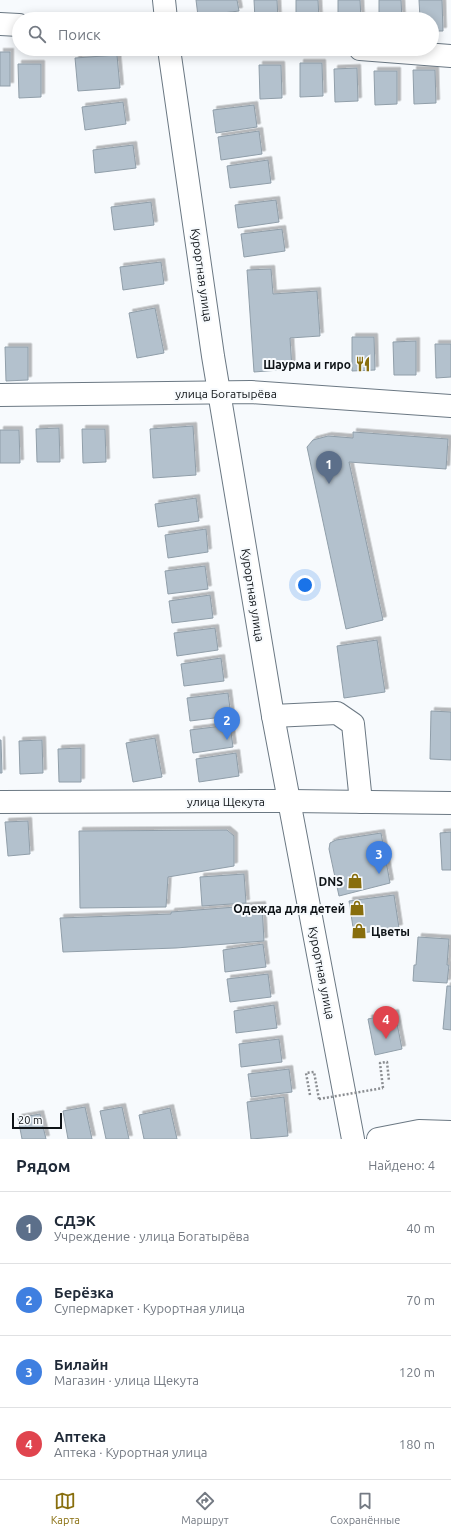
<!DOCTYPE html>
<html lang="ru">
<head>
<meta charset="utf-8">
<style>
  body { margin:0; font-family:Ubuntu,sans-serif; background:#f6f6f7; color:#1f2937 }
  .scale { position:absolute; left:12px; bottom:10px; width:50px; box-sizing:border-box; padding-left:4px; border:2px solid #0e1317; border-top:0; font-size:11px; line-height:14px; white-space:nowrap; color:#0e1317; -webkit-text-stroke:3px #f7fafd; paint-order:stroke }
  .you { position:absolute; left:305px; top:585px; width:14px; height:14px; margin:-10px; border:3px solid #fff; border-radius:50%; background:#1a73e8; box-shadow:0 0 0 6px #1a73e833 }
  .badge { display:grid; place-items:center; width:26px; height:26px; border-radius:50%; background:#886e0d; color:#fff; font-size:13px; font-weight:700 }
  .pin { position:absolute; translate:-50% -33px; filter:drop-shadow(0 1px 2px #0008) }
  .pin::after { content:''; position:absolute; top:21px; width:14px; height:12px; background:inherit; clip-path:polygon(0 0,100% 0,50% 100%) }
  .list { margin:0; padding:0; list-style:none }
  h2 { display:flex; justify-content:space-between; align-items:center; height:52px; margin:0; padding:0 16px; font-size:17px }
  h2 small { font-size:13px; font-weight:400; color:#747a83 }
  .list li { display:grid; grid-template-columns:26px 1fr auto; gap:12px; align-items:center; box-sizing:border-box; height:72px; padding:0 16px; border-top:1px solid #e0e1e3 }
  .list b { display:block; font-size:15px; white-space:nowrap }
  .list p { margin:0; font-size:13px; white-space:nowrap; color:#747a83 }
  .list em { font-size:13px; font-style:normal; color:#747a83 }
  .icon { flex:none; width:22px; height:22px; fill:none; stroke:currentColor; stroke-width:2; stroke-linecap:round; stroke-linejoin:round }
  .map { position:relative; flex:none; width:451px; height:1139px; overflow:hidden }
  .search { position:absolute; background:#fff; box-shadow:0 2px 10px #0003; left:12px; right:12px; top:12px; height:44px; display:flex; align-items:center; gap:10px; box-sizing:border-box; padding:0 14px; border-radius:22px; color:#747a83; font-size:15px }
  .sheet { height:340px; background:#fff }
  nav { display:flex; justify-content:space-around; align-items:center; box-sizing:border-box; height:56px; border-top:1px solid #e0e1e3; background:#fff; font-size:11px; color:#747a83 }
  nav a { display:grid; justify-items:center; gap:2px }
  nav .on { color:#886e0d }
  .map>svg:first-child { display:block }
  .building { fill:#b3c1cd; stroke:#909ea9; filter:url(#shadow) }
  .lines { fill:none; stroke-linecap:round; stroke-linejoin:round }
  .minor-casing { stroke:#6b7883; stroke-width:24 }
  .major-casing { stroke:#6b7883; stroke-width:24 }
  .path { stroke:#8a8d91; stroke-width:2.5; stroke-dasharray:2 2; stroke-linecap:butt }
  .minor { stroke:#fff; stroke-width:22 }
  .major { stroke:#fff; stroke-width:22 }
  .path-bridge { stroke:#8a8d91; stroke-width:2.5; stroke-dasharray:2 2; stroke-linecap:butt }
  .labels { text-anchor:middle; dominant-baseline:central; stroke-width:4; stroke-linejoin:round; paint-order:stroke }
  .street-label { font-size:12px; fill:#0e1317; stroke:#f7fafd }
  .poi-label { font-size:12px; font-weight:bold; fill:#0e1317; stroke:#f7fafd; text-anchor:end }
</style>
</head>
<body>
<div class="map">
<svg width="451" height="1139" viewBox="0 0 451 1139">
  <defs>
    <filter id="shadow"><feDropShadow dx="3.5" dy="-3.5" stdDeviation="0" flood-color="#0004"/></filter>
  </defs>
  <rect width="100%" height="100%" fill="#f7fafd"/>
  <!-- building -->
  <g class="building">
    <path d="M 196,0 L 237,0 L 239,11 L 198,16 Z"/>
    <path d="M 254,0 L 277,0 L 278,19 L 255,19 Z"/>
    <path d="M 296,0 L 318,0 L 319,19 L 296,19 Z"/>
    <path d="M 338,0 L 360,0 L 361,19 L 338,19 Z"/>
    <path d="M 379,0 L 401,0 L 402,19 L 379,19 Z"/>
    <path d="M 419,0 L 442,0 L 443,31 L 432,31 L 432,19 L 420,19 Z"/>
    <rect x="0" y="52" width="10" height="34"/>
    <path d="M 117,55 L 120,88 L 78,91 L 75,58 Z"/>
    <path d="M 300,63 L 322,63 L 323,96 L 300,97 Z"/>
    <path d="M 18,64 L 41,64 L 41,97 L 19,98 Z"/>
    <path d="M 259,65 L 281,65 L 282,98 L 260,99 Z"/>
    <path d="M 357,68 L 358,101 L 335,102 L 334,69 Z"/>
    <path d="M 413,70 L 435,70 L 436,103 L 414,104 Z"/>
    <path d="M 374,71 L 397,71 L 397,104 L 375,105 Z"/>
    <path d="M 123,102 L 126,124 L 85,130 L 82,107 Z"/>
    <path d="M 254,105 L 257,127 L 216,133 L 213,110 Z"/>
    <path d="M 259,131 L 262,154 L 221,160 L 218,137 Z"/>
    <path d="M 133,145 L 136,168 L 95,173 L 93,150 Z"/>
    <path d="M 268,160 L 271,183 L 230,188 L 227,166 Z"/>
    <path d="M 276,200 L 279,222 L 238,228 L 235,205 Z"/>
    <path d="M 151,202 L 154,225 L 114,230 L 111,207 Z"/>
    <path d="M 282,229 L 285,251 L 244,257 L 241,234 Z"/>
    <path d="M 161,262 L 164,284 L 123,290 L 120,267 Z"/>
    <path d="M 271,269 L 273,294 L 317,291 L 320,336 L 290,338 L 292,369 L 254,372 L 247,270 Z"/>
    <path d="M 155,308 L 164,353 L 137,358 L 129,313 Z"/>
    <path d="M 352,337 L 374,337 L 375,370 L 352,371 Z"/>
    <path d="M 416,341 L 416,375 L 394,375 L 393,342 Z"/>
    <path d="M 435,344 L 451,344 L 451,377 L 436,378 Z"/>
    <path d="M 5,347 L 28,347 L 28,380 L 6,381 Z"/>
    <path d="M 193,426 L 196,475 L 153,478 L 150,429 Z"/>
    <path d="M 59,428 L 60,462 L 37,462 L 36,429 Z"/>
    <path d="M 82,429 L 105,429 L 106,462 L 83,463 Z"/>
    <path d="M 0,430 L 19,430 L 20,463 L 0,463 Z"/>
    <path d="M 353,432 L 448,439 L 446,469 L 349,462 L 383,620 L 346,629 L 307,447 L 313,440 L 328,436 L 353,438 Z"/>
    <path d="M 196,498 L 199,521 L 158,527 L 155,504 Z"/>
    <path d="M 206,529 L 208,552 L 168,558 L 165,535 Z"/>
    <path d="M 205,566 L 208,589 L 168,594 L 165,571 Z"/>
    <path d="M 210,595 L 213,618 L 172,623 L 169,601 Z"/>
    <path d="M 215,628 L 218,650 L 177,656 L 174,633 Z"/>
    <path d="M 377,640 L 385,692 L 344,698 L 337,646 Z"/>
    <path d="M 221,658 L 224,681 L 184,686 L 181,664 Z"/>
    <path d="M 228,693 L 231,716 L 190,721 L 187,698 Z"/>
    <path d="M 431,711 L 451,712 L 451,760 L 430,759 Z"/>
    <path d="M 230,725 L 233,747 L 193,753 L 190,730 Z"/>
    <path d="M 155,738 L 162,777 L 133,782 L 126,743 Z"/>
    <path d="M 0,740 L 1,740 L 2,773 L 0,773 Z"/>
    <path d="M 42,740 L 43,773 L 20,774 L 19,741 Z"/>
    <path d="M 81,748 L 81,782 L 59,782 L 58,749 Z"/>
    <path d="M 236,753 L 239,776 L 199,782 L 196,759 Z"/>
    <path d="M 28,821 L 30,854 L 8,856 L 5,822 Z"/>
    <path d="M 227,830 L 234,836 L 234,866 L 168,877 L 166,907 L 80,908 L 79,831 Z"/>
    <path d="M 451,832 L 451,870 L 442,870 L 440,833 Z"/>
    <path d="M 381,833 L 390,883 L 339,896 L 329,849 L 330,843 L 336,840 Z"/>
    <path d="M 244,874 L 246,903 L 202,906 L 200,877 Z"/>
    <path d="M 394,895 L 399,928 L 354,934 L 349,901 Z"/>
    <path d="M 262,905 L 264,941 L 176,948 L 63,952 L 60,918 L 171,914 L 171,912 Z"/>
    <path d="M 418,937 L 449,939 L 447,965 L 449,965 L 447,983 L 413,981 L 414,965 L 416,965 Z"/>
    <path d="M 263,944 L 266,967 L 225,972 L 223,950 Z"/>
    <path d="M 268,974 L 271,997 L 230,1002 L 227,979 Z"/>
    <path d="M 447,986 L 451,986 L 451,1030 L 443,1029 Z"/>
    <path d="M 274,1005 L 277,1028 L 236,1033 L 234,1011 Z"/>
    <path d="M 395,1013 L 402,1049 L 375,1055 L 368,1019 Z"/>
    <path d="M 279,1039 L 282,1062 L 241,1067 L 239,1044 Z"/>
    <path d="M 289,1069 L 292,1092 L 251,1097 L 248,1074 Z"/>
    <path d="M 284,1097 L 288,1136 L 251,1139 L 247,1102 Z"/>
    <path d="M 85,1107 L 92,1139 L 68,1139 L 63,1111 Z"/>
    <path d="M 122,1107 L 129,1139 L 106,1139 L 100,1111 Z"/>
    <path d="M 170,1108 L 177,1139 L 144,1139 L 139,1115 Z"/>
    <path d="M 40,1114 L 46,1139 L 22,1139 L 18,1118 Z"/>
  </g>
  <g class="lines">
    <!-- minor casing -->
    <g class="minor-casing">
      <g id="minor">
        <path d="M 0,24 L 19,25"/>
        <path d="M 360,49 L 451,56"/>
        <path d="M 0,395 L 251,392 L 451,406"/>
        <path d="M 273,716 L 337,713 L 353,724 L 361,802"/>
        <path d="M 0,802 L 290,801 L 451,803"/>
        <path d="M 378,1139 L 419,1131 L 451,1132"/>
      </g>
    </g>
    <!-- major casing -->
    <g class="major-casing">
      <g id="major">
        <path d="M 164,0 L 166,19"/>
        <path d="M 169,49 L 213,356 L 273,716 L 353,1139"/>
      </g>
    </g>
    <!-- path -->
    <g class="path">
      <path d="M 383,1088 L 380,1063 L 387,1062 L 389,1081"/>
      <path d="M 310,1095 L 306,1073 L 314,1072 L 319,1099"/>
    </g>
    <!-- minor -->
    <use href="#minor" class="minor"/>
    <!-- major -->
    <use href="#major" class="major"/>
    <!-- path-bridge -->
    <path class="path-bridge" d="M 319,1099 L 383,1088"/>
  </g>
  <!-- icons -->
  <defs>
    <g id="restaurant-bare" transform="scale(1.2)"><path d="M-5-6h1v4h1v-4h1v4h1v-4h1v5L-1.5 .5V6h-2V.5L-5-1ZM5-6V6H3V1.5H1.5Q1.5-4 5-6Z" fill="#886e0d" stroke="#f7fafd" stroke-width="2.5" paint-order="stroke"/></g>
    <g id="shop-bare" transform="scale(1.2)"><path d="M-5-2.5h2.3a2.7 3.5 0 0 1 5.4 0H5L5.5 6h-11ZM-1.5-2.5h3a1.5 2.3 0 0 0-3 0Z" fill="#886e0d" stroke="#f7fafd" stroke-width="2.5" paint-order="stroke"/></g>
  </defs>
  <g fill-rule="evenodd">
    <use href="#restaurant-bare" x="363" y="364"/>
    <use href="#shop-bare" x="355" y="881"/>
    <use href="#shop-bare" x="357" y="908"/>
    <use href="#shop-bare" x="359" y="931"/>
  </g>
  <g class="labels">
    <!-- street labels -->
    <g class="street-label">
      <text transform="translate(202 275) rotate(82)">Курортная улица</text>
      <text x="226" y="393">улица Богатырёва</text>
      <text transform="translate(253 595) rotate(81)">Курортная улица</text>
      <text x="226" y="801">улица Щекута</text>
      <text transform="translate(322 973) rotate(79)">Курортная улица</text>
    </g>
    <!-- poi labels -->
    <g class="poi-label">
      <text x="351" y="364">Шаурма и гиро</text>
      <text x="343" y="881">DNS</text>
      <text x="345" y="908">Одежда для детей</text>
      <text x="371" y="931" text-anchor="start">Цветы</text>
    </g>
  </g>
</svg>
<div class="scale">20 m</div>
<div class="you"></div>
<div class="pin badge" style="left:329px;top:484px;background:#5c6f8a">1</div>
<div class="pin badge" style="left:227px;top:740px;background:#3f7fe0">2</div>
<div class="pin badge" style="left:379px;top:874px;background:#3f7fe0">3</div>
<div class="pin badge" style="left:386px;top:1039px;background:#e0444e">4</div>
<div class="search"><svg class="icon" aria-label="search" viewBox="0 0 24 24"><circle cx="10" cy="10" r="6"/><path d="M15 15l6 6"/></svg>Поиск</div>
</div>
<section class="sheet">
<h2>Рядом<small>Найдено: 4</small></h2>
<ul class="list">
<li><span class="badge" style="background:#5c6f8a">1</span><div><b>СДЭК</b><p>Учреждение · улица Богатырёва</p></div><em>40 m</em></li>
<li><span class="badge" style="background:#3f7fe0">2</span><div><b>Берёзка</b><p>Супермаркет · Курортная улица</p></div><em>70 m</em></li>
<li><span class="badge" style="background:#3f7fe0">3</span><div><b>Билайн</b><p>Магазин · улица Щекута</p></div><em>120 m</em></li>
<li><span class="badge" style="background:#e0444e">4</span><div><b>Аптека</b><p>Аптека · Курортная улица</p></div><em>180 m</em></li>
</ul>
</section>
<nav>
<a class="on"><svg class="icon" aria-label="map" viewBox="0 0 24 24"><path d="M3 6l6-2 6 2 6-2v14l-6 2-6-2-6 2zM9 4v14M15 6v14"/></svg>Карта</a>
<a><svg class="icon" aria-label="directions" viewBox="0 0 24 24"><path d="M12 3l9 9-9 9-9-9zM9 14v-3h6M13 9l2 2-2 2"/></svg>Маршрут</a>
<a><svg class="icon" aria-label="saved" viewBox="0 0 24 24"><path d="M7 4h10v16l-5-4-5 4z"/></svg>Сохранённые</a>
</nav>
</body>
</html>
